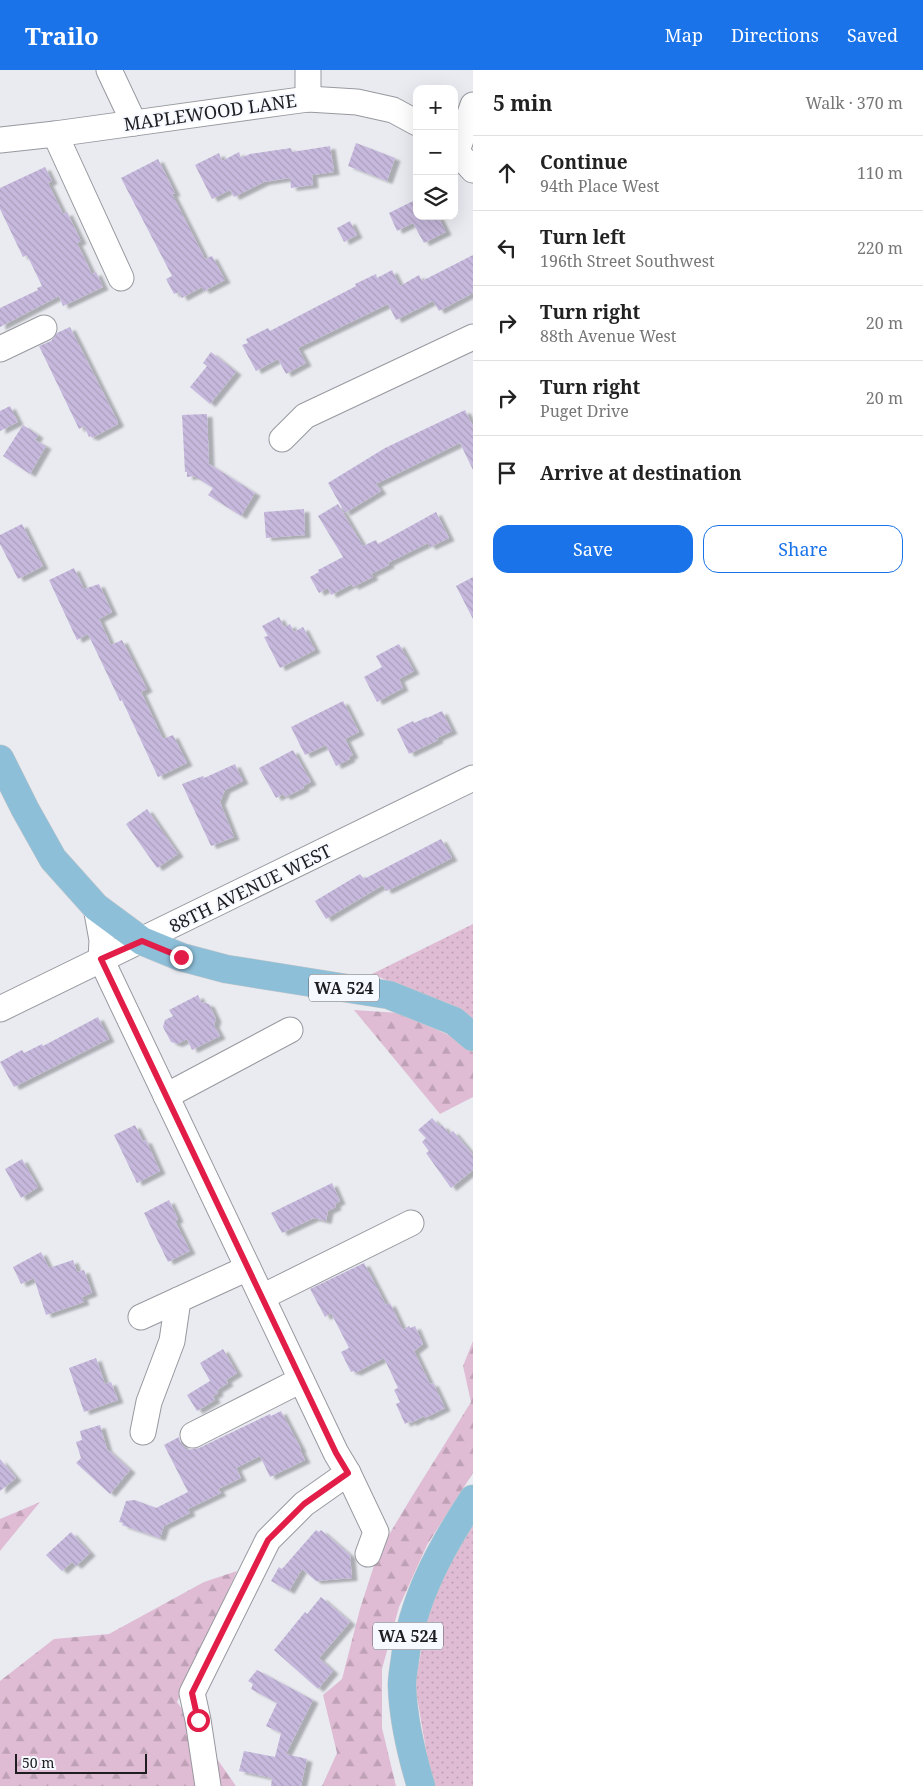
<!DOCTYPE html>
<html lang="en">
<head>
<meta charset="utf-8">
<style>
  body { margin:0; font-family:"Noto Serif",serif; background:#f2f2f2; color:#222 }
  .controls { position:absolute; right:15px; top:15px; display:grid; overflow:hidden; border-radius:10px; box-shadow:0 5px 20px #0002 }
  .controls button { width:45px; height:45px; display:grid; place-items:center; padding:0; border:0; border-bottom:1px solid #e0e0e0; background:#fff; color:#222; font:25px sans-serif }
  .scale { position:absolute; left:15px; bottom:12px; width:132px; box-sizing:border-box; padding-left:5px; border:2px solid #1e1e21; border-top:0; font-size:14px; line-height:18px; white-space:nowrap; color:#1e1e21; -webkit-text-stroke:4px #f6f9ff; paint-order:stroke }
  .stop { position:absolute; width:15px; height:15px; margin:-11px; border:4px solid #e11d48; border-radius:50%; background:#fff }
  .stop.end { background:#e11d48; border-color:#fff; box-shadow:0 1px 5px #0008 }
  .list { margin:0; padding:0; list-style:none }
  h2 { display:flex; justify-content:space-between; align-items:center; height:65px; margin:0; padding:0 20px; font-size:21px }
  h2 small { font-size:16px; font-weight:400; color:#767676 }
  .list li { display:grid; grid-template-columns:32px 1fr auto; gap:15px; align-items:center; box-sizing:border-box; height:75px; padding:0 20px; border-top:1px solid #e0e0e0 }
  .list b { display:block; font-size:19px; white-space:nowrap }
  .list p { margin:0; font-size:16px; white-space:nowrap; color:#767676 }
  .list em { font-size:16px; font-style:normal; color:#767676 }
  .actions { display:flex; gap:10px; padding:15px 20px }
  .actions a { flex:1; padding:11px 0; border:1px solid #1a73e8; border-radius:15px; text-align:center; font-size:18px; color:#1a73e8 }
  .actions .main { background:#1a73e8; color:#fff }
  .icon { flex:none; width:28px; height:28px; fill:none; stroke:currentColor; stroke-width:2; stroke-linecap:round; stroke-linejoin:round }
  .map { position:relative; flex:none; width:473px; height:1716px; overflow:hidden }
  header { display:flex; align-items:center; gap:30px; box-sizing:border-box; height:70px; padding:0 25px; background:#1a73e8; color:#fff }
  header strong { font-size:24px }
  nav { display:flex; gap:28px; margin-inline-start:auto; font-size:18px }
  main { display:flex }
  aside { flex:1; background:#fff }
  .map>svg:first-child { display:block }
  .forest { fill:url(#forest-firs) }
  .park { fill:url(#park-dots) }
  .building { fill:url(#building-back-hatch); filter:url(#shadow) }
  .lines { fill:none; stroke-linecap:round; stroke-linejoin:round }
  .minor-casing { stroke:#97999f; stroke-width:27 }
  .major-casing { stroke:#c9c9ca; stroke-width:29 }
  .minor { stroke:#fff; stroke-width:25 }
  .major { stroke:#8ebfd9; stroke-width:28 }
  .route { stroke:#e11d48; stroke-width:6 }
  .labels { text-anchor:middle; dominant-baseline:central; stroke-width:4; stroke-linejoin:round; paint-order:stroke }
  .shield { fill:#f6f9ff; stroke:#5f6064; stroke-width:1 }
  .shield-label { font-size:16px; font-weight:bold; fill:#1e1e21 }
  .street-label { font-size:18px; fill:#1e1e21; stroke:#f6f9ff }
</style>
</head>
<body>
<header>
<strong>Trailo</strong>
<nav><a>Map</a><a>Directions</a><a>Saved</a></nav>
</header>
<main>
<div class="map">
<svg width="473" height="1716" viewBox="0 0 473 1716">
  <defs>
    <pattern id="forest-firs" width="22" height="20" patternUnits="userSpaceOnUse" patternTransform="scale(1.25)"><rect width="22" height="20" fill="#dfbcd4"/><path d="M5 1l3.5 6h-7zM16 11l3.5 6h-7z" fill="#bfa1b6"/></pattern>
    <pattern id="park-dots" width="8" height="8" patternUnits="userSpaceOnUse" patternTransform="scale(1.25)"><rect width="8" height="8" fill="#dfbcd4"/><path d="M2 2h.1M6 6h.1" fill="none" stroke="#bfa1b6" stroke-width="1.8" stroke-linecap="round"/></pattern>
    <pattern id="building-back-hatch" width="6" height="6" patternUnits="userSpaceOnUse" patternTransform="scale(1.25)"><rect width="6" height="6" fill="#c7b9dd"/><path d="M-1 5l2 2M0 0l6 6M5-1l2 2" fill="none" stroke="#aa9fbd"/></pattern>
    <filter id="shadow"><feDropShadow dx="5.5" dy="3" stdDeviation="1" flood-color="#0004"/></filter>
  </defs>
  <rect width="100%" height="100%" fill="#e9ebf1"/>
  <!-- forest -->
  <g class="forest">
    <path d="M 354,940 L 399,943 L 451,966 L 473,982 L 473,1027 L 440,1044 Z"/>
    <path d="M 473,1271 L 473,1403 L 427,1475 L 399,1537 L 382,1599 L 382,1658 L 396,1716 L 322,1716 L 337,1683 L 323,1625 L 342,1609 L 360,1539 L 378,1483 L 411,1428 L 471,1332 L 463,1296 Z"/>
    <path d="M 40,1432 L 0,1481 L 0,1449 Z"/>
    <path d="M 237,1501 L 177,1632 L 236,1716 L 0,1716 L 0,1611 L 54,1569 L 109,1564 L 204,1512 Z"/>
  </g>
  <!-- park -->
  <g class="park">
    <path d="M 473,854 L 473,952 L 461,942 L 372,904 Z"/>
    <path d="M 473,1450 L 473,1716 L 434,1716 L 431,1709 L 415,1615 L 429,1538 L 465,1461 Z"/>
  </g>
  <!-- building -->
  <g class="building">
    <path d="M 356,73 L 395,88 L 387,111 L 348,96 Z"/>
    <path d="M 330,76 L 334,102 L 312,105 L 313,115 L 291,118 L 290,108 L 264,112 L 234,127 L 230,120 L 212,129 L 195,95 L 219,83 L 222,91 L 239,82 L 241,88 L 250,84 L 291,78 L 292,82 Z"/>
    <path d="M 158,89 L 175,123 L 172,124 L 205,189 L 212,186 L 225,210 L 204,221 L 202,217 L 182,228 L 179,222 L 174,224 L 166,209 L 172,206 L 121,108 Z"/>
    <path d="M 45,97 L 52,111 L 48,113 L 63,144 L 67,142 L 81,171 L 77,173 L 92,204 L 96,202 L 103,217 L 63,236 L 59,226 L 0,257 L 0,238 L 38,220 L 37,218 L 42,216 L 27,185 L 23,187 L 0,139 L 0,118 Z"/>
    <path d="M 417,129 L 417,146 L 438,146 L 446,162 L 424,173 L 413,153 L 397,161 L 389,143 Z"/>
    <path d="M 350,151 L 357,165 L 344,172 L 337,158 Z"/>
    <path d="M 473,185 L 473,223 L 439,241 L 433,231 L 396,250 L 388,234 L 298,278 L 306,293 L 286,304 L 278,289 L 256,301 L 242,275 L 248,273 L 246,269 L 268,258 L 270,261 L 356,216 L 355,214 L 376,204 L 377,208 L 392,200 L 400,216 L 419,205 L 422,211 Z"/>
    <path d="M 70,257 L 118,352 L 118,354 L 92,368 L 91,366 L 89,367 L 84,356 L 79,359 L 39,276 L 51,271 L 57,263 Z"/>
    <path d="M 211,282 L 236,302 L 210,334 L 190,317 L 207,296 L 203,293 Z"/>
    <path d="M 10,336 L 18,352 L 0,361 L 0,341 Z"/>
    <path d="M 465,340 L 473,356 L 473,400 L 460,373 L 376,414 L 381,421 L 345,443 L 328,413 L 385,378 Z"/>
    <path d="M 207,344 L 209,394 L 255,423 L 241,446 L 208,425 L 213,418 L 194,406 L 187,407 L 187,402 L 185,402 L 182,345 Z"/>
    <path d="M 23,355 L 38,365 L 35,370 L 46,376 L 30,404 L 3,386 Z"/>
    <path d="M 338,434 L 363,476 L 376,470 L 378,474 L 436,442 L 449,468 L 430,477 L 428,473 L 388,493 L 389,495 L 371,504 L 373,507 L 353,517 L 352,514 L 331,525 L 328,518 L 319,523 L 310,507 L 319,502 L 318,500 L 343,487 L 318,446 Z"/>
    <path d="M 304,439 L 305,465 L 266,468 L 264,442 Z"/>
    <path d="M 22,454 L 43,496 L 18,509 L 0,474 L 0,465 Z"/>
    <path d="M 74,498 L 84,519 L 99,514 L 112,542 L 99,549 L 111,575 L 122,570 L 147,619 L 141,622 L 163,669 L 173,665 L 187,693 L 158,707 L 122,630 L 120,631 L 88,564 L 77,570 L 49,510 Z"/>
    <path d="M 473,507 L 473,549 L 456,516 Z"/>
    <path d="M 279,547 L 284,557 L 290,554 L 294,562 L 303,557 L 315,580 L 280,598 L 264,567 L 268,566 L 262,556 Z"/>
    <path d="M 399,574 L 414,601 L 399,609 L 403,618 L 377,632 L 364,607 L 382,597 L 376,586 Z"/>
    <path d="M 343,631 L 359,662 L 345,669 L 353,685 L 349,687 L 350,689 L 336,696 L 326,675 L 305,685 L 291,657 Z"/>
    <path d="M 442,641 L 452,661 L 437,668 L 438,670 L 409,684 L 397,659 L 413,651 L 414,653 L 427,647 L 427,648 Z"/>
    <path d="M 293,680 L 311,712 L 303,716 L 304,718 L 285,727 L 283,724 L 276,728 L 259,698 Z"/>
    <path d="M 235,694 L 243,711 L 225,720 L 220,732 L 234,767 L 211,776 L 182,714 L 203,706 L 204,708 Z"/>
    <path d="M 147,739 L 178,784 L 157,798 L 126,754 Z"/>
    <path d="M 441,769 L 452,788 L 393,818 L 386,821 L 383,815 L 326,849 L 315,831 L 360,804 L 364,809 Z"/>
    <path d="M 198,925 L 201,932 L 209,934 L 216,949 L 214,955 L 220,966 L 192,980 L 187,969 L 177,974 L 171,972 L 163,957 L 165,950 L 173,946 L 169,940 Z"/>
    <path d="M 98,947 L 109,969 L 14,1017 L 0,992 L 22,980 L 24,983 L 42,974 L 43,976 Z"/>
    <path d="M 432,1048 L 440,1057 L 442,1055 L 449,1064 L 453,1061 L 473,1085 L 473,1100 L 451,1118 L 426,1083 L 429,1081 L 422,1072 L 426,1068 L 418,1060 Z"/>
    <path d="M 135,1055 L 143,1071 L 146,1070 L 160,1101 L 137,1113 L 114,1065 Z"/>
    <path d="M 22,1089 L 38,1117 L 21,1128 L 5,1099 Z"/>
    <path d="M 332,1113 L 340,1131 L 335,1134 L 336,1137 L 328,1141 L 326,1151 L 314,1148 L 282,1163 L 271,1143 Z"/>
    <path d="M 169,1130 L 178,1149 L 175,1151 L 190,1181 L 168,1192 L 144,1143 Z"/>
    <path d="M 41,1182 L 49,1198 L 73,1190 L 77,1202 L 84,1200 L 92,1223 L 82,1227 L 84,1232 L 46,1245 L 34,1208 L 21,1214 L 13,1197 Z"/>
    <path d="M 364,1193 L 386,1235 L 390,1233 L 403,1260 L 409,1256 L 410,1258 L 415,1256 L 423,1274 L 414,1281 L 430,1314 L 433,1313 L 445,1338 L 425,1348 L 424,1346 L 411,1353 L 410,1351 L 405,1354 L 396,1334 L 400,1332 L 394,1320 L 398,1318 L 384,1288 L 355,1303 L 354,1301 L 351,1302 L 341,1282 L 349,1278 L 331,1243 L 325,1247 L 310,1219 Z"/>
    <path d="M 223,1279 L 237,1303 L 226,1310 L 228,1313 L 217,1320 L 218,1323 L 213,1326 L 215,1330 L 197,1341 L 187,1325 L 210,1311 L 200,1293 Z"/>
    <path d="M 96,1288 L 105,1314 L 111,1312 L 118,1330 L 84,1342 L 69,1298 Z"/>
    <path d="M 281,1341 L 301,1379 L 300,1380 L 305,1390 L 270,1407 L 260,1386 L 236,1398 L 241,1408 L 218,1419 L 221,1423 L 188,1439 L 190,1443 L 164,1456 L 160,1468 L 122,1455 L 123,1453 L 119,1452 L 126,1431 L 135,1430 L 156,1438 L 188,1422 L 164,1375 L 179,1367 L 180,1372 L 187,1380 L 199,1378 L 270,1344 L 271,1346 Z"/>
    <path d="M 100,1355 L 107,1379 L 130,1400 L 110,1424 L 76,1393 L 81,1388 L 76,1372 L 82,1370 L 80,1361 Z"/>
    <path d="M 0,1389 L 16,1408 L 0,1421 Z"/>
    <path d="M 316,1460 L 319,1462 L 321,1460 L 350,1485 L 352,1508 L 316,1511 L 302,1499 L 289,1521 L 271,1511 L 279,1497 L 282,1499 Z"/>
    <path d="M 71,1462 L 90,1483 L 76,1496 L 72,1492 L 62,1501 L 46,1485 Z"/>
    <path d="M 321,1527 L 350,1552 L 319,1588 L 333,1601 L 318,1619 L 274,1580 L 305,1542 L 307,1544 Z"/>
    <path d="M 257,1600 L 313,1630 L 286,1684 L 307,1689 L 301,1716 L 271,1716 L 272,1708 L 239,1701 L 244,1681 L 275,1687 L 281,1663 L 266,1656 L 277,1633 L 251,1619 L 253,1614 L 248,1611 Z"/>
  </g>
  <g class="lines">
    <!-- minor casing -->
    <g class="minor-casing">
      <g id="minor">
        <path d="M 109,0 L 134,53"/>
        <path d="M 308,0 L 308,29"/>
        <path d="M 55,64 L 121,208"/>
        <path d="M 0,70 L 55,64 L 308,29 L 357,32 L 393,40 L 417,53"/>
        <path d="M 454,79 L 473,100"/>
        <path d="M 457,81 L 473,35"/>
        <path d="M 0,279 L 44,258"/>
        <path d="M 282,369 L 305,346 L 473,267"/>
        <path d="M 96,837 L 102,870 L 101,889 L 336,1383 L 348,1403 L 376,1462 L 368,1484"/>
        <path d="M 0,939 L 473,708"/>
        <path d="M 166,1026 L 290,960"/>
        <path d="M 262,1227 L 411,1153"/>
        <path d="M 141,1247 L 248,1198"/>
        <path d="M 143,1362 L 149,1332 L 172,1271 L 178,1230"/>
        <path d="M 193,1365 L 301,1310"/>
        <path d="M 208,1716 L 198,1650 L 192,1623 L 268,1470 L 304,1434 L 348,1403"/>
      </g>
    </g>
    <!-- major casing -->
    <g class="major-casing">
      <g id="major">
        <path d="M 0,689 L 25,739 L 53,789 L 96,837 L 142,871 L 181,887 L 226,899 L 389,925 L 454,951 L 473,967"/>
        <path d="M 421,1716 C 411,1683 403,1650 402,1615 C 402,1607 404,1597 405,1589 C 412,1530 441,1478 473,1429"/>
      </g>
    </g>
    <!-- minor -->
    <use href="#minor" class="minor"/>
    <!-- major -->
    <use href="#major" class="major"/>
  </g>
  <g class="lines">
    <!-- route -->
    <path class="route" d="M 181,887 L 142,871 L 101,889 L 336,1383 L 348,1403 L 304,1434 L 268,1470 L 192,1623 L 198,1650"/>
  </g>
  <g class="labels">
    <!-- shield labels -->
    <g class="shield">
      <rect x="309" y="904.5" width="70" height="27" rx="4"/>
      <rect x="373" y="1552.5" width="70" height="27" rx="4"/>
    </g>
    <g class="shield-label">
      <text x="344" y="918">WA 524</text>
      <text x="408" y="1566">WA 524</text>
    </g>
    <!-- street labels -->
    <g class="street-label">
      <text transform="translate(210 42) rotate(-8)">MAPLEWOOD LANE</text>
      <text transform="translate(250 818) rotate(-26)">88TH AVENUE WEST</text>
    </g>
  </g>
</svg>
<div class="controls">
<button>+</button>
<button>−</button>
<button><svg class="icon" aria-label="layers" viewBox="0 0 24 24"><path d="M12 4l9 5-9 5-9-5zM3 14l9 5 9-5"/></svg></button>
</div>
<div class="scale">50 m</div>
<div class="stop" style="left:198px;top:1650px"></div>
<div class="stop end" style="left:181px;top:887px"></div>
</div>
<aside>
<h2>5 min<small>Walk · 370 m</small></h2>
<ul class="list">
<li><svg class="icon" aria-label="ahead" viewBox="0 0 24 24"><path d="M12 20V5M6 11l6-6 6 6"/></svg><div><b>Continue</b><p>94th Place West</p></div><em>110 m</em></li>
<li><svg class="icon" aria-label="left" viewBox="0 0 24 24"><path d="M17 20v-9H6M10 6l-5 5 5 5"/></svg><div><b>Turn left</b><p>196th Street Southwest</p></div><em>220 m</em></li>
<li><svg class="icon" aria-label="right" viewBox="0 0 24 24"><path d="M7 20v-9h11M14 6l5 5-5 5"/></svg><div><b>Turn right</b><p>88th Avenue West</p></div><em>20 m</em></li>
<li><svg class="icon" aria-label="right" viewBox="0 0 24 24"><path d="M7 20v-9h11M14 6l5 5-5 5"/></svg><div><b>Turn right</b><p>Puget Drive</p></div><em>20 m</em></li>
<li><svg class="icon" aria-label="arrive" viewBox="0 0 24 24"><path d="M6 21V4h12l-3 4 3 4H6"/></svg><div><b>Arrive at destination</b></div></li>
</ul>
<div class="actions"><a class="main">Save</a><a>Share</a></div>
</aside>
</main>
</body>
</html>
